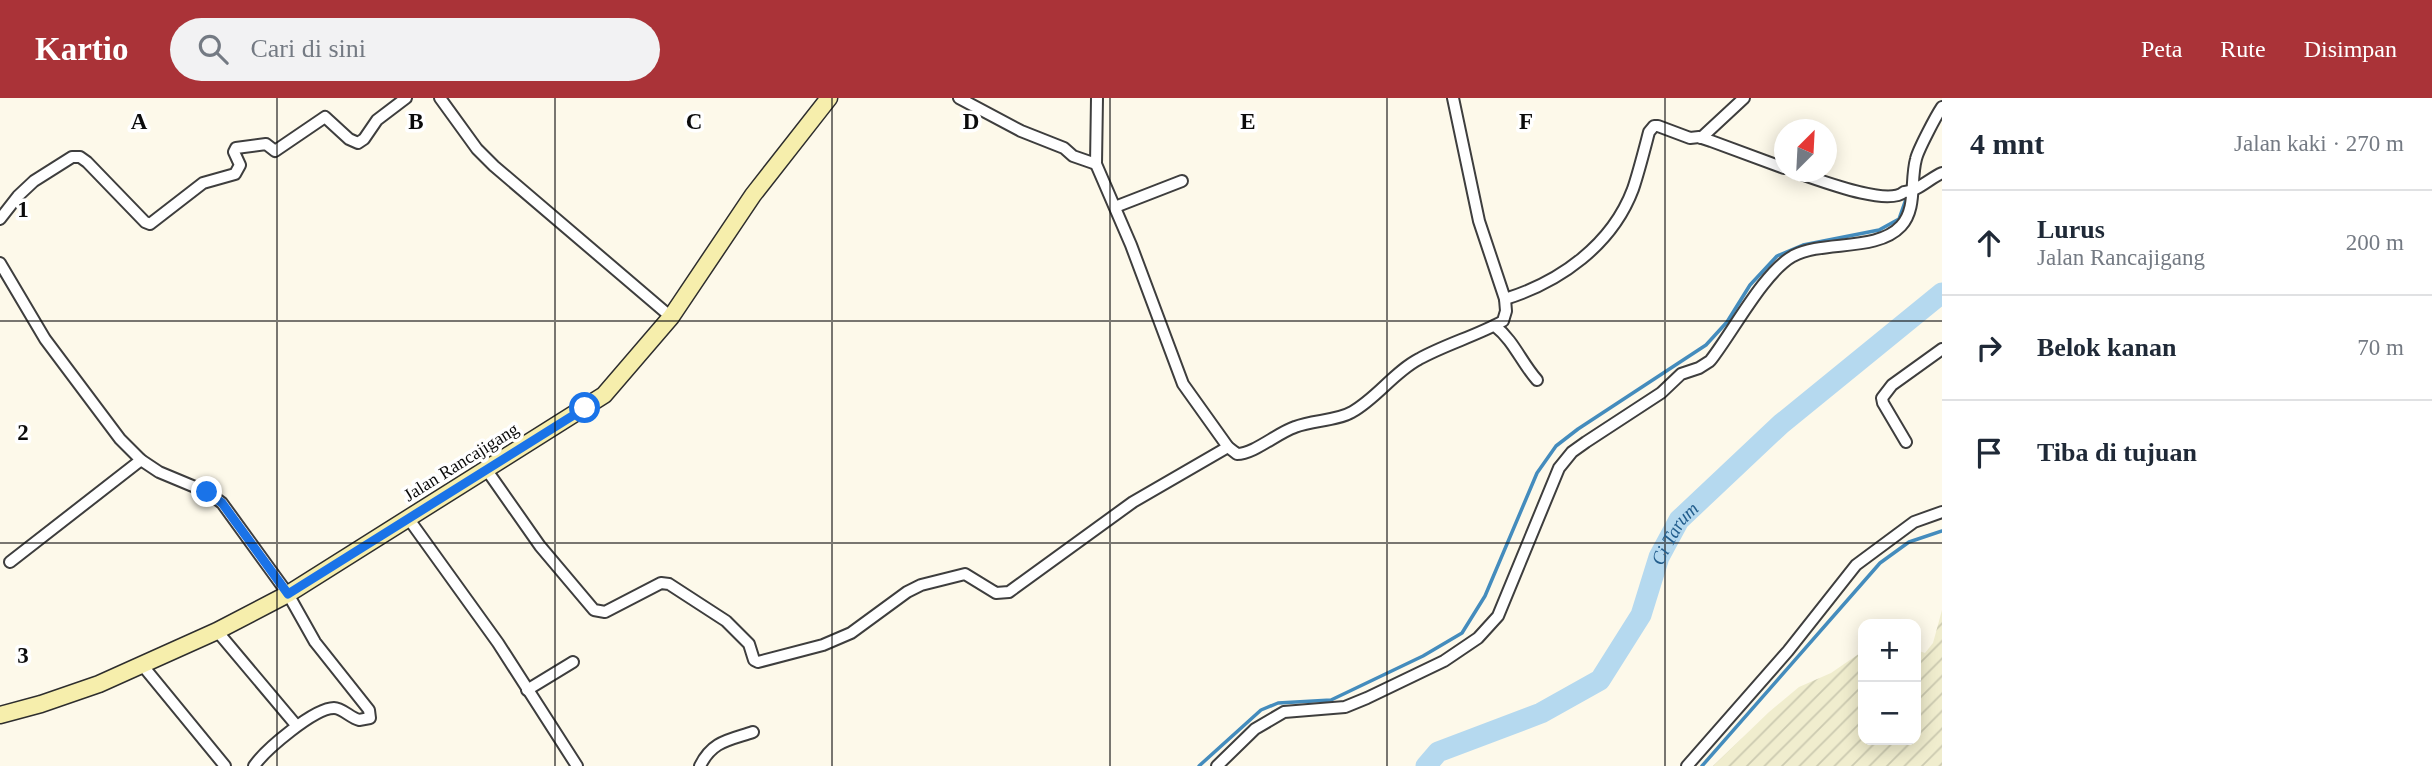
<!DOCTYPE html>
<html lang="id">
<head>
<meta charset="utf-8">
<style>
  body { margin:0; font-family:"Times New Roman",serif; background:#f2f2f3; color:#1f2937 }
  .controls { position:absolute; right:21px; bottom:21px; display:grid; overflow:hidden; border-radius:14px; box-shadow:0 4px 18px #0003 }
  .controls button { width:63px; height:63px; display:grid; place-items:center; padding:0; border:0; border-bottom:2px solid #e0e1e3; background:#fff; color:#1f2937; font:35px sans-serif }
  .compass { position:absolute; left:1774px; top:21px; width:63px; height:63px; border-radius:50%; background:#fff; box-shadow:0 4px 18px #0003; rotate:24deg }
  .stop { position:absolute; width:21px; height:21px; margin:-16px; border:5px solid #1a73e8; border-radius:50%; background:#fff }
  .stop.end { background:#1a73e8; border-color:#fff; box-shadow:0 2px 7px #0008 }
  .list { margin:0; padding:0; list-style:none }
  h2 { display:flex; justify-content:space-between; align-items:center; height:91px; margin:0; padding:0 28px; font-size:30px }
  h2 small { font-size:23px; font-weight:400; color:#747a83 }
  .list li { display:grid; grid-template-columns:46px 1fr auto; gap:21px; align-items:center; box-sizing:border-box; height:105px; padding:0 28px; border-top:2px solid #e0e1e3 }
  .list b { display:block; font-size:26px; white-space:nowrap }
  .list p { margin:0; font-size:23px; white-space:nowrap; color:#747a83 }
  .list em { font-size:23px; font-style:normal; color:#747a83 }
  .icon { flex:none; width:38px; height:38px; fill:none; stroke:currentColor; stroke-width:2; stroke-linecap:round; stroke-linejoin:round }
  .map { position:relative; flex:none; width:1942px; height:668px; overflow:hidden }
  header { display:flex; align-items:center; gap:42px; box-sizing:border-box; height:98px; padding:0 35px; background:#aa3338; color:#fff }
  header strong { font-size:33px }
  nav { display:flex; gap:38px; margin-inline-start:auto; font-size:24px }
  .search { width:490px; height:63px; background:#f2f2f3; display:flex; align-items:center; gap:18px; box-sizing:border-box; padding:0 24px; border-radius:38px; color:#747a83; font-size:26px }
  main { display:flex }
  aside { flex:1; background:#fff }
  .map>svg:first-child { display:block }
  .farmland { fill:url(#farmland-furrows) }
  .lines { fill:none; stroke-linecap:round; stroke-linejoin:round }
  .stream { stroke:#448cbd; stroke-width:3.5 }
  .river { stroke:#b5d9ef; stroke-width:21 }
  .street-casing { stroke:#3e3e3e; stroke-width:14 }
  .secondary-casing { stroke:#2d2d2d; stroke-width:19 }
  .street { stroke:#fff; stroke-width:10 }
  .secondary { stroke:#f6eeac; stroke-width:16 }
  .route { stroke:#1a73e8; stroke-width:9 }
  .grid { fill:none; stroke:#0b0b0b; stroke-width:2; stroke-opacity:0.55 }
  .labels { text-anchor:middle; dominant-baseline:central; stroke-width:7; stroke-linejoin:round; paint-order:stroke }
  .street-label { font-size:18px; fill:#0b0b0b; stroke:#fff }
  .water-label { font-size:19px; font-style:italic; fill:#235e8d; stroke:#fff }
  .grid-label { font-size:23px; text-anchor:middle; font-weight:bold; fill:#0b0b0b; stroke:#fff; stroke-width:7; stroke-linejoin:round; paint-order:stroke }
</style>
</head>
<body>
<header>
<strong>Kartio</strong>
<div class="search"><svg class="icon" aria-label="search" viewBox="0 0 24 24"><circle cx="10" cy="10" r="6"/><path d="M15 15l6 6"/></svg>Cari di sini</div>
<nav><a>Peta</a><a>Rute</a><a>Disimpan</a></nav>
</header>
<main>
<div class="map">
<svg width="1942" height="668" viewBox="0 0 1942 668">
  <defs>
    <pattern id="farmland-furrows" width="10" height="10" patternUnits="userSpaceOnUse" patternTransform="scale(1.75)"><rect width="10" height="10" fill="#f0edce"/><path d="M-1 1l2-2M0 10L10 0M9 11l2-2" fill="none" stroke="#cccab0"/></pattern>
  </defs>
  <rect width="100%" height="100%" fill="#fdf9ea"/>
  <!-- farmland -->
  <path class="farmland" d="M 1942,512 L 1942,668 L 1713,668 L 1769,614 L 1799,589 L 1831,575 L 1863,553 L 1863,642 L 1916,642 L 1916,552 L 1925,555 L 1933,545 Z"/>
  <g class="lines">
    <!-- stream -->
    <g class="stream">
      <path d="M 1199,668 L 1261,612 L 1278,605 L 1331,602 L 1423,558 L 1462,535 L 1485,498 L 1537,375 L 1556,348 L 1578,331 L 1706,247 L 1727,224 L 1750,187 L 1777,158 L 1803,147 L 1879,132 L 1899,121 L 1906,101 L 1909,99"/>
      <path d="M 1702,668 L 1880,465 L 1909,444 L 1942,433"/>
    </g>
    <!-- river -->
    <path class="river" id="s1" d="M 1426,668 L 1438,654 L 1541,615 L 1600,582 L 1641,517 L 1659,459 L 1679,422 L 1781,326 L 1942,195"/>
    <!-- street casing -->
    <g class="street-casing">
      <g id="street">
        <path d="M 440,0 L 477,51 L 494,68 L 671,219"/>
        <path d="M 959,0 L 1021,33 L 1064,50 L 1073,58 L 1096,66"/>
        <path d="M 1097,0 L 1096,66 L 1131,147 L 1183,286 L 1228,349 L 1237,356 C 1254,356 1277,335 1295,329 C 1312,322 1337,323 1352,314 C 1377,300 1394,274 1419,261 C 1446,246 1476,238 1503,223 L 1506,213 L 1505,201"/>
        <path d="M 1453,0 L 1479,123 L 1505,201 C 1560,184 1612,147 1633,91 C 1639,73 1644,53 1649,34 L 1654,28 L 1658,28 L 1690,40 L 1699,39 L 1711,43 L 1784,70"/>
        <path d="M 1701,40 L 1744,0"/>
        <path d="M 1795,74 C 1817,81 1887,109 1904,94 C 1917,94 1930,80 1942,75"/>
        <path d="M 1115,109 L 1182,83"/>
        <path d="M 0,121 L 18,98 L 34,83 L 72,59 L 80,59 L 87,64 L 145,124 L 150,126 L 203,85 L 235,76 L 240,67 L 234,54 L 236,50 L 266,46 L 275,53 L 325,19 L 349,41 L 358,45 L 364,41 L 377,22 L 406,0"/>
        <path d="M 0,165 L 45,241 L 120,341 L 141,362 L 159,374 L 207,394 L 222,405 L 288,496 L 315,544 L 369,612 L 370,620 L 359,622 C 351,620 342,610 334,610 C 314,610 265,652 254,668"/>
        <path d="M 1495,228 C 1514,243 1521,264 1537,282"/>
        <path d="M 1906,344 L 1883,305 L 1882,300 L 1892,287 L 1942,251"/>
        <path d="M 486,371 L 540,448 L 594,512 L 605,514 L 661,485 L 669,486 L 726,523 L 749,546 L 754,562 L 758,564 L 823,547 L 851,535 L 907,494 L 921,487 L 965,476 L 996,495 L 1009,494 L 1133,404 L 1228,349"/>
        <path d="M 408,420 L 498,545 L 577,668"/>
        <path d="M 10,464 L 141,362"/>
        <path d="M 217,533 L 296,627"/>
        <path d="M 143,568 L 225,668"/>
        <path d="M 527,592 L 573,564"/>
        <path d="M 700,668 C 712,643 729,642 753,634"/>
        <path d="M 1217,668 L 1255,631 L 1284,614 L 1345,609 L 1367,600 L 1444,563 L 1478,540 L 1498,518 L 1559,370 L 1572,354 L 1586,344 L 1661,295 L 1681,276 L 1699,270 L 1710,263 C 1733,234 1763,175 1793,158 C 1823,142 1877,154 1901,128 C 1917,111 1910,83 1916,61 C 1918,52 1936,18 1942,9"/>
        <path d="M 1687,668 L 1788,553 L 1856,467 L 1914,424 L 1942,414"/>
      </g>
    </g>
    <!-- secondary casing -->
    <g class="secondary-casing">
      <path id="secondary" d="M 0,617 L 41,606 L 99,586 L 217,533 L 288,496 L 604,297 L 671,219 L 753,97 L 829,0"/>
    </g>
    <!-- street -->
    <use href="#street" class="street"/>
    <!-- secondary -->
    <use href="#secondary" class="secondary"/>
  </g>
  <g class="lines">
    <!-- route -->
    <path class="route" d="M 207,394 L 222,405 L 288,496 L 585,310"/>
  </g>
  <!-- grid -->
  <path class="grid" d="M 277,0 L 277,668M 555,0 L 555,668M 832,0 L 832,668M 1110,0 L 1110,668M 1387,0 L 1387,668M 1665,0 L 1665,668M 0,223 L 1942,223M 0,445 L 1942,445"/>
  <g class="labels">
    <!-- street labels -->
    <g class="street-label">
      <text transform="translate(461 364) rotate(-32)">Jalan Rancajigang</text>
    </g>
    <!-- water labels -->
    <g class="water-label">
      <text stroke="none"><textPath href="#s1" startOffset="362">Ci Tarum</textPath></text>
    </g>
  </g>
  <g class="grid-label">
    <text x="139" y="31">A</text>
    <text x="416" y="31">B</text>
    <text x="694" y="31">C</text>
    <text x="971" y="31">D</text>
    <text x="1248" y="31">E</text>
    <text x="1526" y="31">F</text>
    <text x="23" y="119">1</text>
    <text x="23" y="342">2</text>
    <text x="23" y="565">3</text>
  </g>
</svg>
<div class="controls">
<button>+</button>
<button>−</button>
</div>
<svg class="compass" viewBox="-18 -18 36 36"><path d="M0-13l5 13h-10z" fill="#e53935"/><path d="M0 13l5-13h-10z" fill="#747a83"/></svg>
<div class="stop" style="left:585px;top:310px"></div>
<div class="stop end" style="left:207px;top:394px"></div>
</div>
<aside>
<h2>4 mnt<small>Jalan kaki · 270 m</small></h2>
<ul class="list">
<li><svg class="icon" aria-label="ahead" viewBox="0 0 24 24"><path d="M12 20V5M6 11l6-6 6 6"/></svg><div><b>Lurus</b><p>Jalan Rancajigang</p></div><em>200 m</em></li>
<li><svg class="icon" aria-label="right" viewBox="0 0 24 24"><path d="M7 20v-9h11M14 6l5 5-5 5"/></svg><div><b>Belok kanan</b></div><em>70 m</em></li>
<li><svg class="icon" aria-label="arrive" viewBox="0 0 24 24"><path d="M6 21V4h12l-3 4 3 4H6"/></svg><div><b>Tiba di tujuan</b></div></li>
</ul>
</aside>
</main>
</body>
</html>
